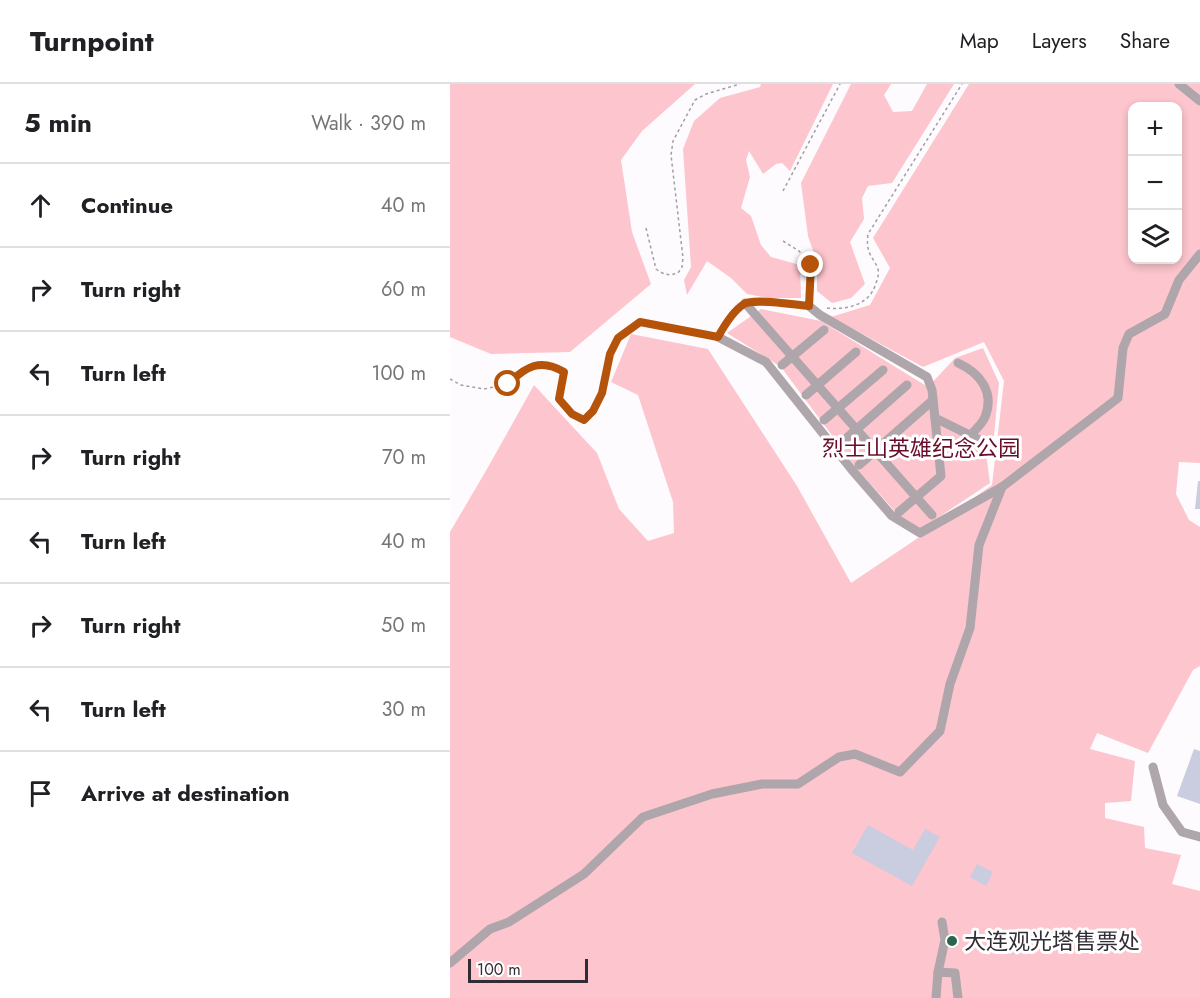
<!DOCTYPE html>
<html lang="en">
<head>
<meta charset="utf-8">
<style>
  body { margin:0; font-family:Jost,"Noto Sans SC",sans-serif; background:#f6f6f6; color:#202124 }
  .controls { position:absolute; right:18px; top:18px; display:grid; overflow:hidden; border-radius:12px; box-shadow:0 3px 9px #0003 }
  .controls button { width:54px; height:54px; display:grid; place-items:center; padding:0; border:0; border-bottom:2px solid #e0e0e0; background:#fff; color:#202124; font:30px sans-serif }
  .scale { position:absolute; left:18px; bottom:15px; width:120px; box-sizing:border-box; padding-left:6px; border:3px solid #322d35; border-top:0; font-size:16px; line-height:21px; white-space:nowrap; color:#322d35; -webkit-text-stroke:4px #fff; paint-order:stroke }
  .stop { position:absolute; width:18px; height:18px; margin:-14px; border:4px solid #b45309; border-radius:50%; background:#fff }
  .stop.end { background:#b45309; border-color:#fff; box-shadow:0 2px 6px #0008 }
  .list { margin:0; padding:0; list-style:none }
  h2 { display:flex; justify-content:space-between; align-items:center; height:78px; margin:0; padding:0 24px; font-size:26px }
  h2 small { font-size:20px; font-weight:400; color:#757577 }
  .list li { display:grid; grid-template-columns:39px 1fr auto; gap:18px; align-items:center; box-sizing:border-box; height:84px; padding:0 24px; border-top:2px solid #e0e0e0 }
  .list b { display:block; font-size:22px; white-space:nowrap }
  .list em { font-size:20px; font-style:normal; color:#757577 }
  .icon { flex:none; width:33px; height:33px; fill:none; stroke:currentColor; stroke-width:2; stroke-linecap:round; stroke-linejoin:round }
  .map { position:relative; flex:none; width:750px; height:914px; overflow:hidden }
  header { display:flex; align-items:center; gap:36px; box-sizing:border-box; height:84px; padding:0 30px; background:#fff; border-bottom:2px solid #e0e0e0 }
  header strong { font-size:28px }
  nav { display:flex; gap:33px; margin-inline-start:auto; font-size:21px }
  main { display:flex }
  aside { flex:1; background:#fff }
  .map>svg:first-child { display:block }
  .green { fill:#fdc5cd; fill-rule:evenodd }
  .building { fill:#cacce0 }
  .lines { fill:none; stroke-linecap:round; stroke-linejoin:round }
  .path { stroke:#a29ea4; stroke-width:1.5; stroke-dasharray:3 3; stroke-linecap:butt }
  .minor { stroke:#aea6ab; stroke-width:9 }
  .route { stroke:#b45309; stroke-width:8 }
  .poi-dot { fill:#2b654e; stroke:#fff; stroke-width:2 }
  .labels { text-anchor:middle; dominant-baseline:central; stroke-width:6; stroke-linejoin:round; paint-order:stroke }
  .park-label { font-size:22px; fill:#680c29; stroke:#fff }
  .poi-label { font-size:22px; fill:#322d35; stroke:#fff; text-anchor:start }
</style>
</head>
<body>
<header>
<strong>Turnpoint</strong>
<nav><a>Map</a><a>Layers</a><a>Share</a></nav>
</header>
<main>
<aside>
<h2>5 min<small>Walk · 390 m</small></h2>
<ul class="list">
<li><svg class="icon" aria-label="ahead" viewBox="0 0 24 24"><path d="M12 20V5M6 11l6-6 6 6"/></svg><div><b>Continue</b></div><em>40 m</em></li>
<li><svg class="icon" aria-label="right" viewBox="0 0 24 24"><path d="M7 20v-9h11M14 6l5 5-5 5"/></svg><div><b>Turn right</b></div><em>60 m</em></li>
<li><svg class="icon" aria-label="left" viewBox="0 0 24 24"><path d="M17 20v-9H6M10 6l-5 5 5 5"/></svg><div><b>Turn left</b></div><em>100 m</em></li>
<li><svg class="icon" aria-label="right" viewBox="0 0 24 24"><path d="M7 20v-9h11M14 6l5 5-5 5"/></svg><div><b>Turn right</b></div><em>70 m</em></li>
<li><svg class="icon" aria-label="left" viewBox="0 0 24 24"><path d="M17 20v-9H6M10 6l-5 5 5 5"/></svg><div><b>Turn left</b></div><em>40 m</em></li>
<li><svg class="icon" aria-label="right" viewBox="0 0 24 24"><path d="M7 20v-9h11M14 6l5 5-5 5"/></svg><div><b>Turn right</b></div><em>50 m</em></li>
<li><svg class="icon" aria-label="left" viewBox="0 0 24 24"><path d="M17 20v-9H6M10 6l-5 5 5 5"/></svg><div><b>Turn left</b></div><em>30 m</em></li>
<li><svg class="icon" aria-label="arrive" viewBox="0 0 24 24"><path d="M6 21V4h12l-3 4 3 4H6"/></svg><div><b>Arrive at destination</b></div></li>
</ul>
</aside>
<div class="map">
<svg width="750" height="914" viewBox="0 0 750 914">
  <rect width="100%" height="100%" fill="#fdfbfe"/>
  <!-- green -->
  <g class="green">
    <path d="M 0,0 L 245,0 L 192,47 L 171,76 L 182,148 L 201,200 L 120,268 L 41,270 L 0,253 Z"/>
    <path d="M 311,0 L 383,0 L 340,87 L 332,79 L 326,80 L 313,90 L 299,67 L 296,76 L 300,93 L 291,124 L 301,132 L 311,161 L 321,173 L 350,181 L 351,214 L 318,214 L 297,210 L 281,194 L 257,177 L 237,211 L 234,196 L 241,183 L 233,65 L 244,37 L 270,14 L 310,3 Z"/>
    <path d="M 401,0 L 441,0 L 434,11 L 443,28 L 462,27 L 477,0 L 504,0 L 442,99 L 418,102 L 412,114 L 414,135 L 400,158 L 415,200 L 401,214 L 382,219 L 367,207 L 367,178 L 358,152 L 351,99 Z"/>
    <path d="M 519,0 L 750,0 L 750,379 L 729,378 L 726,410 L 739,436 L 750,443 L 750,582 L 743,586 L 698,669 L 647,649 L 640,665 L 685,677 L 681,717 L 655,719 L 655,734 L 694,743 L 695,764 L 731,771 L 722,800 L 750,807 L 750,914 L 0,914 L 0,448 L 37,385 L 84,301 L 147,369 L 169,425 L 198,457 L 224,449 L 223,418 L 188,311 L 161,298 L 181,250 L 258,265 L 347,402 L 401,499 L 465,456 L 542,401 L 554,297 L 534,258 L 473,283 L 381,233 L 420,221 L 440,184 L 423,154 ZM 682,22 L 728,22 L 728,176 L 682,176 Z"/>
    <path d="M 311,225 L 371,237 L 478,303 L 505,274 L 533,264 L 549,299 L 544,352 L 534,355 L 540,399 L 471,445 L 450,433 L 407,385 L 331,283 L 277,249 Z"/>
  </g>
  <!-- building -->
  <g class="building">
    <path d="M 748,397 L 750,397 L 750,425 L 745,425 Z"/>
    <path d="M 744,665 L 750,667 L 750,720 L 727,712 Z"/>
    <path d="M 418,741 L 463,766 L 475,745 L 490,753 L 462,802 L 402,769 Z"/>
    <path d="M 527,780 L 543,788 L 536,802 L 520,793 Z"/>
    <path d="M 505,850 L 507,863 L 500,865 L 497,851 Z"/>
    <path d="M 574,850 L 578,866 L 561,871 L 557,855 Z"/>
  </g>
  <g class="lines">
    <!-- path -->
    <g class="path">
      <path d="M 333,107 L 390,0"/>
      <path d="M 196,144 L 206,185 C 214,191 219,192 228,189 L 232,183 L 233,174 L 221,71 L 223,57 L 245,16 L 256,10 L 290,0"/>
      <path d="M 333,157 L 349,167 L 361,181 L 359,212"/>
      <path d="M 305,217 L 351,221"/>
      <path d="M 377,224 C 397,226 420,221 426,199 C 428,194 429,190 428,185 C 427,181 423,176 421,172 C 417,165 417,158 418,150 L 512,0"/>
      <path d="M 272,245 L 277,237 L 288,225"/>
      <path d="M 0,295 L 11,301 L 34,305 L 58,300 L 70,287 L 86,281 L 103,281 L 114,288 L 109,315 L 122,330 L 134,336 L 143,327 L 152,309 L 160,270 L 169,254 L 190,238 L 260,251"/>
    </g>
    <!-- minor -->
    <g class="minor">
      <path d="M 729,0 L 750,17"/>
      <path d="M 295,219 L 482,431"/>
      <path d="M 359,222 L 370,231 L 477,293 L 482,306 L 491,392 L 449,428"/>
      <path d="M 268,253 L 316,278 L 402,386 L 442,432 L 470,449 L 552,403 L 668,314 L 673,264 L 679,250 L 715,230 L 729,196 L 750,170"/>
      <path d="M 508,279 C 530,289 545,308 535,333 C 532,340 525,346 520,352"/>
      <path d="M 332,281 L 374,246"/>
      <path d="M 356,311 L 406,268"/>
      <path d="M 485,334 L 530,356"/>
      <path d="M 374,336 L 433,286"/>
      <path d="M 391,359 L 457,301"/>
      <path d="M 409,381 L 483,316"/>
      <path d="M 703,683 L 713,721 L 732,748 L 750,753"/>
      <path d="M 0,879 L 40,845 L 59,838 L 134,790 L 193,733 L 262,710 L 312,700 L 348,700 L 389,673 L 405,670 L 450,688 L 490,647 L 500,600 L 520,544 L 529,461 L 552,403"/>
      <path d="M 488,888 L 495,856 L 492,838"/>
      <path d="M 486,914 L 488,888 L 505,889 L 508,914"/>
    </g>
  </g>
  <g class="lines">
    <!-- route -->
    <path class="route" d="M 58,300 C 76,282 91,274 114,288 L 109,315 L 122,330 L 134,336 L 143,327 L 152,309 L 160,270 L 168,254 L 190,238 L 268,253 C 274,242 283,227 294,220 C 305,214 345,221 359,222 L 361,181"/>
  </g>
  <!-- markers -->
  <circle class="poi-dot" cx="502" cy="857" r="6"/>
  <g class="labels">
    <!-- park labels -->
    <g class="park-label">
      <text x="471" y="364">烈士山英雄纪念公园</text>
    </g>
    <!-- poi labels -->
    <g class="poi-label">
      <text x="514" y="857">大连观光塔售票处</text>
    </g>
  </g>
</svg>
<div class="controls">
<button>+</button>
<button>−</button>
<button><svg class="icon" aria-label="layers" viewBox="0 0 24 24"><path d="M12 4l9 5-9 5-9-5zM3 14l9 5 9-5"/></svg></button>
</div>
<div class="scale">100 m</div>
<div class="stop" style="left:58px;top:300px"></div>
<div class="stop end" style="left:361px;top:181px"></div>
</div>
</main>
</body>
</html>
